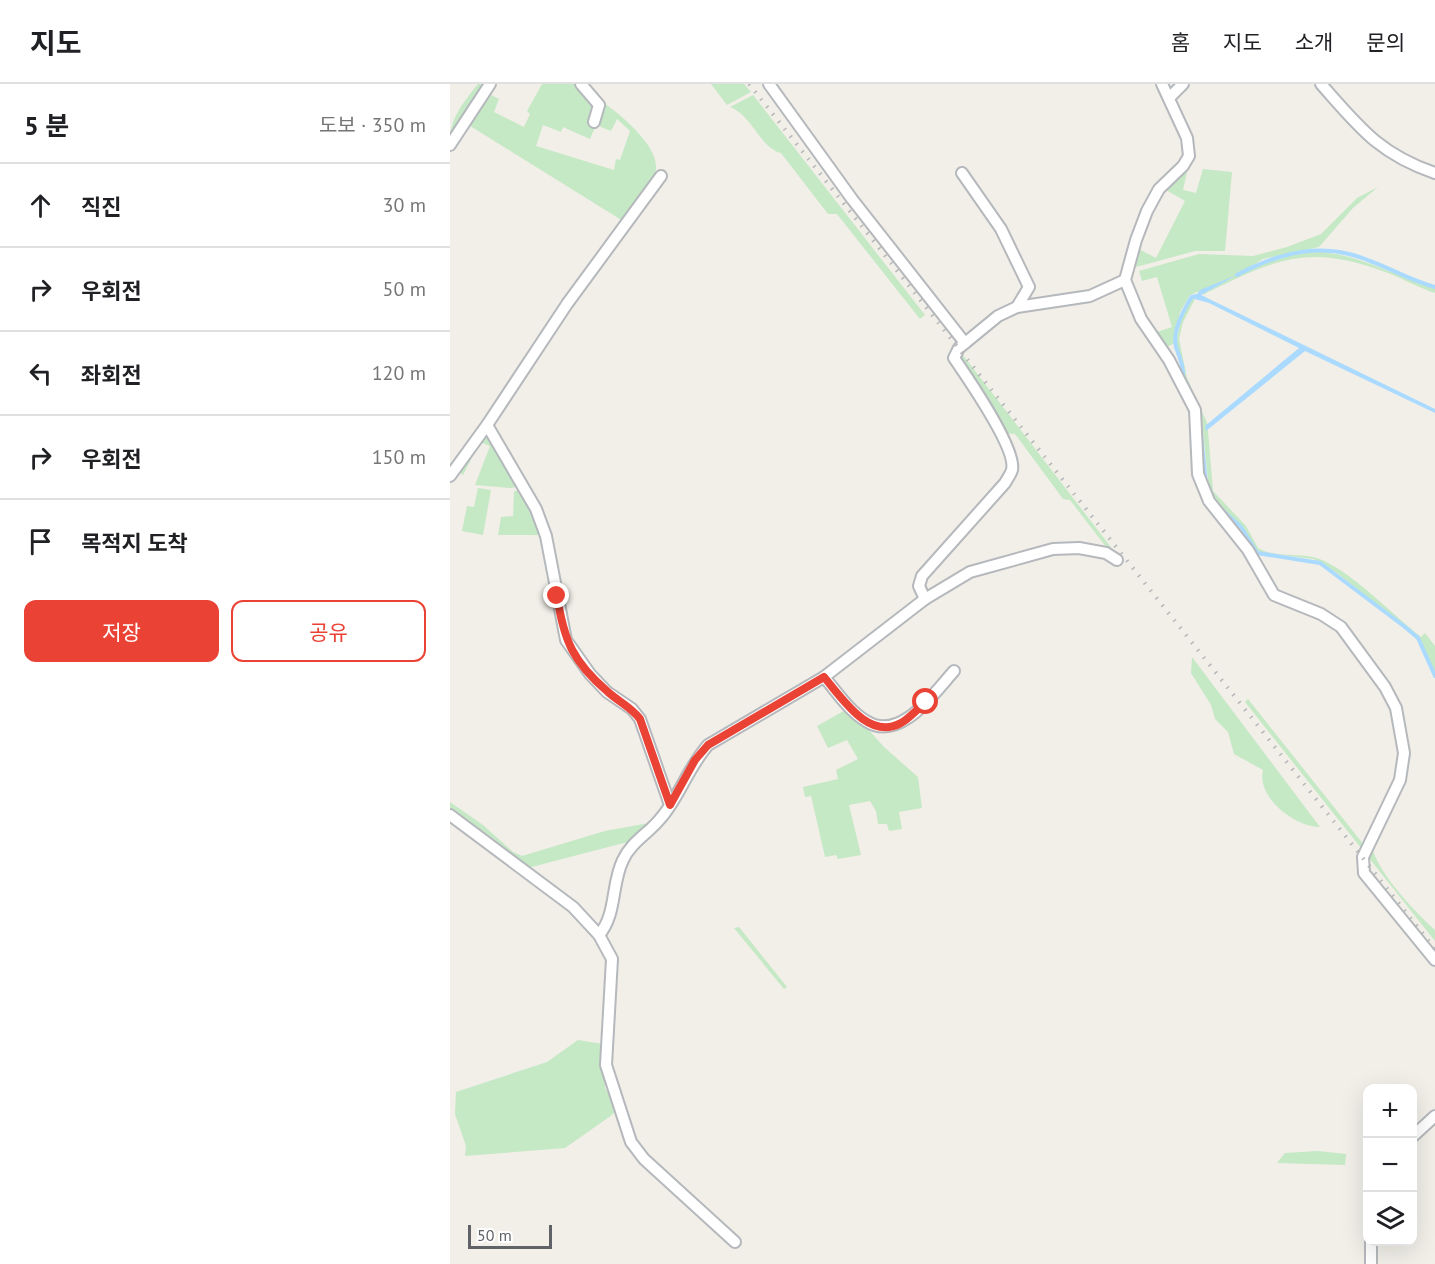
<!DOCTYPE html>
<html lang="ko">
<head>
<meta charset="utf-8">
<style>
  body { margin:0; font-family:"PT Sans","Noto Sans KR",sans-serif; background:#f6f6f6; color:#202124 }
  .controls { position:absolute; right:18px; bottom:18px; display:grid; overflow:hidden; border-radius:12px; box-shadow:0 6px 24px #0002 }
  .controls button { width:54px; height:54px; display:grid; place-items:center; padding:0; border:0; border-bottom:2px solid #e0e0e0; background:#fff; color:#202124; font:30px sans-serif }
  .scale { position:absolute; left:18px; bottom:15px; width:84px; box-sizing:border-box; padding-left:6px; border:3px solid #5f6368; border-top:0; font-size:16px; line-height:21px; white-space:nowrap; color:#5f6368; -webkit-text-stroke:4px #fff; paint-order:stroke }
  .stop { position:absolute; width:18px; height:18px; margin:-14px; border:4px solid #ea4335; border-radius:50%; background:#fff }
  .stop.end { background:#ea4335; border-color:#fff; box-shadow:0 2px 6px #0008 }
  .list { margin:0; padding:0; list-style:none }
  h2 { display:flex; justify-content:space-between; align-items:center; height:78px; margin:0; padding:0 24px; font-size:26px }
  h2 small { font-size:20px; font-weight:400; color:#757577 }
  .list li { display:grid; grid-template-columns:39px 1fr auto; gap:18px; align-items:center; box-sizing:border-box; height:84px; padding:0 24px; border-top:2px solid #e0e0e0 }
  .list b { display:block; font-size:22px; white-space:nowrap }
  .list em { font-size:20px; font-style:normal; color:#757577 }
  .actions { display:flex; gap:12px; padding:18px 24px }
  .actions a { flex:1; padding:14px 0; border:2px solid #ea4335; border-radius:12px; text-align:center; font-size:21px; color:#ea4335 }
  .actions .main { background:#ea4335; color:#fff }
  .icon { flex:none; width:33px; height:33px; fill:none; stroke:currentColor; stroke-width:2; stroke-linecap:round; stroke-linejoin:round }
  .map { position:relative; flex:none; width:985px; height:1180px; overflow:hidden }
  header { display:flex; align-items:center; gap:36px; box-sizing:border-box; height:84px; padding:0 30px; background:#fff; border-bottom:2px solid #e0e0e0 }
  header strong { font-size:28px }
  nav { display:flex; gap:33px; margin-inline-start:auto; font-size:21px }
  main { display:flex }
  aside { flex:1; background:#fff }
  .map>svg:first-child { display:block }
  .green { fill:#c5e8c5; fill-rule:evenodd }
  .water { fill:#aadaff }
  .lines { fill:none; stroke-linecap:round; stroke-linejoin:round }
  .stream { stroke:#aadaff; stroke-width:4 }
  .minor-casing { stroke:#b5b8bc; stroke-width:14 }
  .minor { stroke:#fff; stroke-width:10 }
  .rail { stroke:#b6b7b8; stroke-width:4; stroke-dasharray:1.5 8; stroke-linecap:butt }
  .route { stroke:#ea4335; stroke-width:8 }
</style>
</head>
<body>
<header>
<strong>지도</strong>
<nav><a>홈</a><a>지도</a><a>소개</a><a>문의</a></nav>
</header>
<main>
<aside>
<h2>5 분<small>도보 · 350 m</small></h2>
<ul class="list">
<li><svg class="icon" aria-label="ahead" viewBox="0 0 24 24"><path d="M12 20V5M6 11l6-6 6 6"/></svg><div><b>직진</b></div><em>30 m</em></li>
<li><svg class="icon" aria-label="right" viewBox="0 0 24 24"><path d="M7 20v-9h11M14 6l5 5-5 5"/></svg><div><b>우회전</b></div><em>50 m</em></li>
<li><svg class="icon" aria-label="left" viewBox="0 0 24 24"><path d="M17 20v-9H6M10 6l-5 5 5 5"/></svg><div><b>좌회전</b></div><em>120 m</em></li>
<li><svg class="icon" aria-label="right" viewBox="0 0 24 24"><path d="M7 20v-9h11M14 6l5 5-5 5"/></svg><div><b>우회전</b></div><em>150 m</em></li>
<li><svg class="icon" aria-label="arrive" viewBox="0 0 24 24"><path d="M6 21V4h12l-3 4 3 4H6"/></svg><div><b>목적지 도착</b></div></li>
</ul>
<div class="actions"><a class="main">저장</a><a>공유</a></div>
</aside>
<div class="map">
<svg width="985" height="1180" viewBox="0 0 985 1180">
  <rect width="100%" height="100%" fill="#f1efe8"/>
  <!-- green -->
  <g class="green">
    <path d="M 28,0 L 37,0 L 0,55 C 0,34 16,15 28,0 Z"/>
    <path d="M 92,0 L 126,0 L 142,14 L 147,40 L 154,19 C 171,31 213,65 205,89 C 201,103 182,124 173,137 L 17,40 L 39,10 L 49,15 L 44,28 L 74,43 L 80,30 L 77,27 ZM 167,35 L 180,47 L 170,76 L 166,75 L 164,86 L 86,62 L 93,41 L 111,48 L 113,43 L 140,55 L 146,41 L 161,47 Z"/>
    <path d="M 261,0 L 294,0 L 301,8 L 277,21 Z"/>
    <path d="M 303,11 L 475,231 L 470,235 L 387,130 L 378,130 L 331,69 C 310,64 303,32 280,23 Z"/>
    <path d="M 753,85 L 782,88 L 775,167 L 745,167 L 686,183 L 689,165 L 706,174 L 735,117 L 716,106 L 734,87 L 737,88 L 733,106 L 746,109 Z"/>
    <path d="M 928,103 L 903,124 L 869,163 L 813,175 L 790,189 C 803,184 815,177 829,173 C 887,155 931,188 985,204 L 985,209 C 969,204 954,195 938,189 C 859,159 828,174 756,209 L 754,211 L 759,215 L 752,209 L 784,193 L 740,211 L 730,228 L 723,260 L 715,264 L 704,249 L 722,243 L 707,193 L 692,197 L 689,187 L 749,170 L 803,172 L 837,163 L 871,150 L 907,114 Z"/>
    <path d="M 742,214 L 745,215 L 733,238 L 729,255 L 737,294 L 758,341 L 755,342 L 758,347 L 763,407 L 796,442 L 808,464 C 826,475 852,467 872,476 C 904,490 942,530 971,553 L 975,549 L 985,562 L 985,588 L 966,551 L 887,489 L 864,475 L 808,468 L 792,442 L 776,428 L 759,406 L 752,337 L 734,295 L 734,284 L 726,261 L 731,233 Z"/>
    <path d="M 512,270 L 667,471 L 660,468 L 620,416 L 613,415 L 565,350 L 554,349 L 509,274 Z"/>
    <path d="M 37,344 L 69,402 L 61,404 L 25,401 L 40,362 L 30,358 L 13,391 L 6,386 Z"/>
    <path d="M 28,404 L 41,406 L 33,451 L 12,447 L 17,422 L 24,423 Z"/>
    <path d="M 64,407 L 72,407 L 85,428 L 90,451 L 48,451 L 51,433 L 63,432 Z"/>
    <path d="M 742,573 L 870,743 C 846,743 806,714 813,686 L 784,670 L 778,648 L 765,635 L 761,621 L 741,589 Z"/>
    <path d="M 798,615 L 914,761 L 911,764 L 795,618 Z"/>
    <path d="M 399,624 L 434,663 L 468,693 L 472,724 L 449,728 L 452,745 L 439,747 L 437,740 L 428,740 L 426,727 L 420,717 L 399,721 L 411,771 L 388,775 L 386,771 L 375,773 L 361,712 L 355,713 L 353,703 L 388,695 L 386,686 L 408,675 L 397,656 L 378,664 L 367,642 Z"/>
    <path d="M 0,718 L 33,741 L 63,768 L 72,772 L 155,747 L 199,739 L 185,756 L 74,785 L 0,727 Z"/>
    <path d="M 922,764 C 930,791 964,827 985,846 L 985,857 L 919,774 Z"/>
    <path d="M 289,843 L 337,903 L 334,905 L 284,844 Z"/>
    <path d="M 128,956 L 153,960 L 155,1004 L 167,1025 L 162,1031 L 115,1064 L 15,1072 L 16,1062 L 5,1030 L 6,1008 L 97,978 Z"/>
    <path d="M 868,1067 L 896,1070 L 895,1081 L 827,1079 L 835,1069 Z"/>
  </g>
  <!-- water -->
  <path class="water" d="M 787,191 L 751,211 L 985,325 L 985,329 L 855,267 L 756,347 L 755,342 L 849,264 L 759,219 L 741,214 L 740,211 L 747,210 L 750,206 Z"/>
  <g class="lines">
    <!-- stream -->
    <g class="stream">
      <path d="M 787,191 C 830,168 873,157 920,177 C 942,185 962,197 985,203"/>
      <path d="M 733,295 C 734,283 730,275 726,263 C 722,248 733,227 741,214"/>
      <path d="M 749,332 L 756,399"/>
      <path d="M 772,426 L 791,443 L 807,469 L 870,479 L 955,543 L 968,554 L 985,592"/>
    </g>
    <!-- minor casing -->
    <g class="minor-casing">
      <g id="minor">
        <path d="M 131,0 L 149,21 L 144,38"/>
        <path d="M 319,0 L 402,115 L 515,259"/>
        <path d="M 712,0 L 737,54 L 739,72 L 733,82 L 709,105 L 697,127 L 686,156 L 675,196 L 691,235 L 719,276 L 745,326 L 748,390 L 759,417 L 798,466 L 824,511 L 871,530 L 891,543 L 935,603 L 946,624 L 954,669 L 950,696 L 913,773 L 914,789 L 985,876"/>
        <path d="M 871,0 C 909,43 929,70 985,89"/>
        <path d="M 720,13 L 733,0"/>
        <path d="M 0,61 L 40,0"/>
        <path d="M 512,89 L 551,145 L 579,203 L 567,223"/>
        <path d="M 37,341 L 86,425 L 96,452 L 116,556 L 140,590 L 157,608 L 182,625 L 190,635 L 220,721"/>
        <path d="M 0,392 L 37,341 L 117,220 L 211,92"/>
        <path d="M 475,515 L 520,488 L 603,465 L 629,464 L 656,469 L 667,476"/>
        <path d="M 374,593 C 387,608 399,627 416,637 C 450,659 484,609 504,587"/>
        <path d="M 0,731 L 123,823 L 149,851 L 162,875 L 156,981 L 181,1058 L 194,1075 L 285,1158"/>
        <path d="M 149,851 C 167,830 161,800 173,776 C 181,758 198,750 210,735 C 229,714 237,685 258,661 L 374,593 L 475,515 L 469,502 L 472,492 L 555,399 C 557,395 561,390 562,386 C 567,365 517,293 504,274 L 509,264 L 548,232 L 567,223 L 640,212 L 675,196"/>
        <path d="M 962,1053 L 985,1032"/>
        <path d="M 921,1158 L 921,1180"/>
      </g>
    </g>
    <!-- minor -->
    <use href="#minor" class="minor"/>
    <!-- rail -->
    <path class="rail" d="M 299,0 L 985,865"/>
  </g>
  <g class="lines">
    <!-- route -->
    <path class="route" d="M 107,512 C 114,557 123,578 158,608 C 169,618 181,623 190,635 L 220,721 L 245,676 L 258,661 L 374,593 C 392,614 419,657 451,639 C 460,634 468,624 476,618"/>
  </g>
</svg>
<div class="controls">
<button>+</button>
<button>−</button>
<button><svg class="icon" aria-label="layers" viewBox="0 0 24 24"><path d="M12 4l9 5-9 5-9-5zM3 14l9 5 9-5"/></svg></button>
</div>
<div class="scale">50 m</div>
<div class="stop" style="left:476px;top:618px"></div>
<div class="stop end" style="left:107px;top:512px"></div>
</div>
</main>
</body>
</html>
